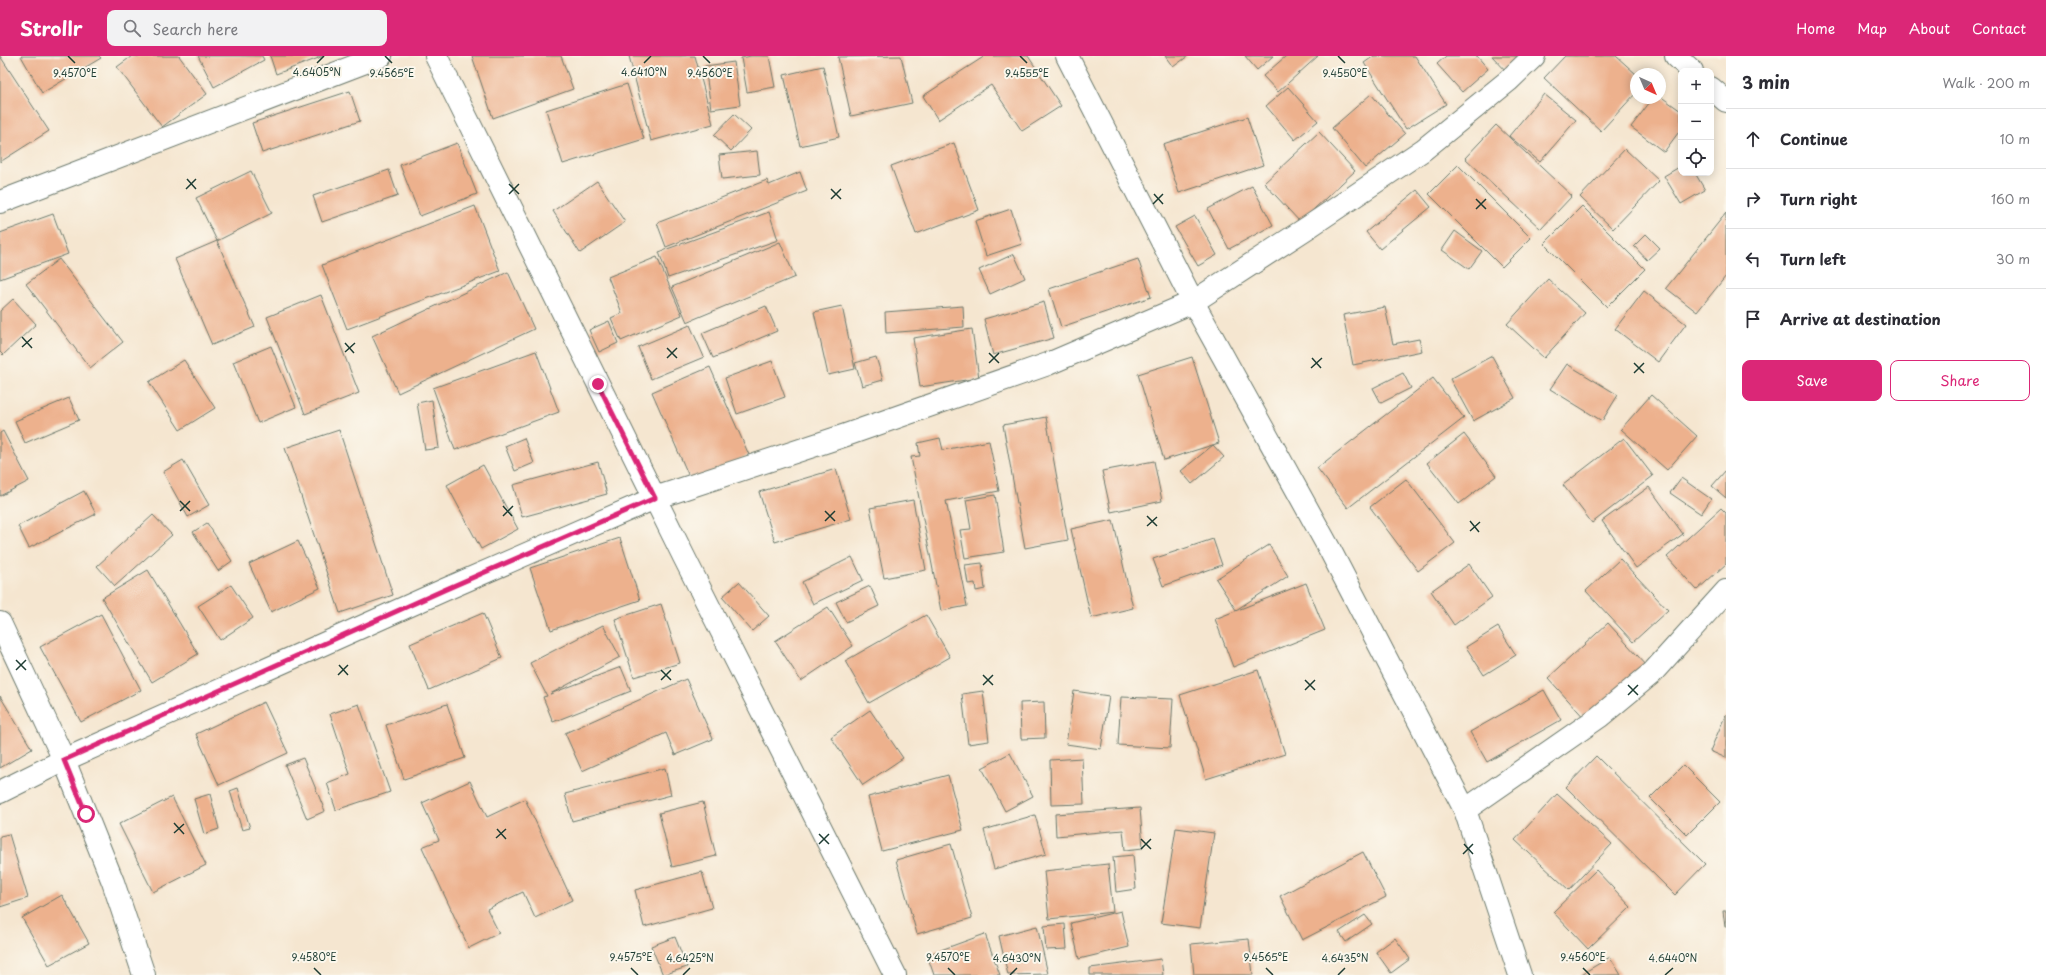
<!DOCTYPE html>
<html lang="en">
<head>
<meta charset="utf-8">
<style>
  body { margin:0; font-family:"Playpen Sans",sans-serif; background:#f2f2f3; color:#2b2b33 }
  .controls { position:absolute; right:12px; top:12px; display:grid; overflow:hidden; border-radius:8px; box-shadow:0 2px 10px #0003 }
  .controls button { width:36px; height:36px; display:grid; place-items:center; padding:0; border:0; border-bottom:1px solid #e1e1e2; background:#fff; color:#2b2b33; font:20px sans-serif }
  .compass { position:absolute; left:1630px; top:12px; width:36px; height:36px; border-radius:50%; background:#fff; box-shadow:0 2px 10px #0003; rotate:136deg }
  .stop { position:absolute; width:12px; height:12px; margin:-9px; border:3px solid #db2777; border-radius:50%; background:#fff }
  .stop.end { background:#db2777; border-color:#fff; box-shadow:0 1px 4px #0008 }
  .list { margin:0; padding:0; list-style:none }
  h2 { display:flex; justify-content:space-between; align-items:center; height:52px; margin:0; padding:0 16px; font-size:17px }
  h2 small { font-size:13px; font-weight:400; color:#7c7c81 }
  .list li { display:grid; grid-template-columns:26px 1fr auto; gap:12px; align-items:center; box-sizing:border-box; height:60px; padding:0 16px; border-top:1px solid #e1e1e2 }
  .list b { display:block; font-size:15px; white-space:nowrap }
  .list em { font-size:13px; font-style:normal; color:#7c7c81 }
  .actions { display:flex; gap:8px; padding:12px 16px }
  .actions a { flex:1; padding:9px 0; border:1px solid #db2777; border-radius:8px; text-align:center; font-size:14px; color:#db2777 }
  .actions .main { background:#db2777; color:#fff }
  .icon { flex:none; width:22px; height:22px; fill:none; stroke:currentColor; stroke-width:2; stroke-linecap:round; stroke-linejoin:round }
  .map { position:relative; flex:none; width:1726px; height:919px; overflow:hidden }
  header { display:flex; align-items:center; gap:24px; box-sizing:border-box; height:56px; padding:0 20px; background:#db2777; color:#fff }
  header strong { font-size:19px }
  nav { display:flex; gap:22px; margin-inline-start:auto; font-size:14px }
  .search { width:280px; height:36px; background:#f2f2f3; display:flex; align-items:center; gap:10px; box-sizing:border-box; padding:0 14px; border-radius:8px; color:#7c7c81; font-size:15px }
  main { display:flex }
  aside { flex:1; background:#fff }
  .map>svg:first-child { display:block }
  .building { fill:#edb18d }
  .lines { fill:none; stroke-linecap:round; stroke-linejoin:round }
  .street-casing { stroke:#6a786b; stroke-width:24 }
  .street { stroke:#fff; stroke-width:22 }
  .route { stroke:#db2777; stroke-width:5 }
  .ticks { fill:none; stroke:#1f3d34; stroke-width:1.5 }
  .ticks-label { font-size:10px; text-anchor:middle; fill:#1f3d34; stroke:#fbf7ec; stroke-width:4; stroke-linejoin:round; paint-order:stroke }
</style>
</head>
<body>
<header>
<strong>Strollr</strong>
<div class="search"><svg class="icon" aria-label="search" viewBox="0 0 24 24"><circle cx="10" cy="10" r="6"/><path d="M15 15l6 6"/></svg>Search here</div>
<nav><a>Home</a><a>Map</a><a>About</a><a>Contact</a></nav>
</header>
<main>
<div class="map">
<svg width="1726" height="919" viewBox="0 0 1726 919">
  <rect width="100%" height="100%" fill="#fbf7ec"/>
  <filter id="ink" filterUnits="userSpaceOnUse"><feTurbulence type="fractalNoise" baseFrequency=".025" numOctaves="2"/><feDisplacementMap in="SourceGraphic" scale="8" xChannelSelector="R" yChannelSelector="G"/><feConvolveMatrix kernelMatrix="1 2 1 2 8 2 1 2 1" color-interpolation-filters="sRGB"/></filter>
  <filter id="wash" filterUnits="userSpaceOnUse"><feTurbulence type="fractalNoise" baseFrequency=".012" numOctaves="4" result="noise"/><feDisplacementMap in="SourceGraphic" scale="16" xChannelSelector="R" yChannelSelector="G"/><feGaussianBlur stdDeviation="0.9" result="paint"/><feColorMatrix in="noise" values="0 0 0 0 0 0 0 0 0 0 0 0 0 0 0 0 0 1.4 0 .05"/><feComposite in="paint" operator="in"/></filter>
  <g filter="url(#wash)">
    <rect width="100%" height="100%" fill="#f5e6d0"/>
    <g id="blocks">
      <!-- building -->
      <g class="building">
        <path d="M 0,0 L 49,75 L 0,106 Z"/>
        <path d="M 21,0 L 99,0 L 101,2 L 42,37 Z"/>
        <path d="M 132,0 L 179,0 L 207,38 L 162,71 L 117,11 Z"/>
        <path d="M 198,0 L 262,0 L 264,4 L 214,31 Z"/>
        <path d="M 270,0 L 324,0 L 276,18 Z"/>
        <path d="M 472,0 L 561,0 L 573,33 L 493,62 Z"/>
        <path d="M 629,0 L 695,0 L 713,68 L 651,85 Z"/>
        <path d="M 751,0 L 769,0 L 775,31 L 747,36 L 741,2 Z"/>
        <path d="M 901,0 L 912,47 L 851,60 L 838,1 Z"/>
        <path d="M 985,0 L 1028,0 L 1061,50 L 1022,75 L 991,29 L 938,64 L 923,40 Z"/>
        <path d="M 1165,0 L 1188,0 L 1173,11 Z"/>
        <path d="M 1245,0 L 1273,0 L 1257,14 Z"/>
        <path d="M 1286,0 L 1318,0 L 1278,36 L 1263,20 Z"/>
        <path d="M 1374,0 L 1415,0 L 1446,48 L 1406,73 L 1364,7 Z"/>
        <path d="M 1446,0 L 1477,0 L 1488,13 L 1462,36 L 1437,8 Z"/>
        <path d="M 1492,0 L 1523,0 L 1507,16 Z"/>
        <path d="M 1565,0 L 1616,0 L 1636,18 L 1636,37 L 1601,75 L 1544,22 Z"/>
        <path d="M 734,6 L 740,49 L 711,53 L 705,10 Z"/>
        <path d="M 823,10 L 839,81 L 800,90 L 784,19 Z"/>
        <path d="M 627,28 L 644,83 L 563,108 L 546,54 Z"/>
        <path d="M 1288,31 L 1318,65 L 1295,84 L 1266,50 Z"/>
        <path d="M 350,35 L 360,65 L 262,97 L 252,67 Z"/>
        <path d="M 1371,38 L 1405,78 L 1365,112 L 1332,72 Z"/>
        <path d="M 1544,38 L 1576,64 L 1540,106 L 1509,80 Z"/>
        <path d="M 1660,40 L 1681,55 L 1681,73 L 1664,96 L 1631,71 L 1653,42 L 1660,42 Z"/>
        <path d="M 734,58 L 751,74 L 731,95 L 714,79 Z"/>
        <path d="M 1247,61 L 1263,109 L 1179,137 L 1163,88 Z"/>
        <path d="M 1496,69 L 1572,140 L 1541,173 L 1465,102 Z"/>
        <path d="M 1319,76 L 1355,115 L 1300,166 L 1264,127 Z"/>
        <path d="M 457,87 L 477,138 L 420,160 L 400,109 Z"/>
        <path d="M 954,87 L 979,154 L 916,178 L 891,110 Z"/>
        <path d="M 1625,93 L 1659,125 L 1613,173 L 1580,141 Z"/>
        <path d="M 757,95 L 760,119 L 722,123 L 719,99 Z"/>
        <path d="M 1458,109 L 1531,182 L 1502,211 L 1429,138 Z"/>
        <path d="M 1681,110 L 1681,117 L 1695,117 L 1705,134 L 1681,148 L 1664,120 Z"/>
        <path d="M 389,114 L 398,140 L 322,166 L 313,140 Z"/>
        <path d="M 251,115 L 272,157 L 217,185 L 196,142 Z"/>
        <path d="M 800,116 L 807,135 L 666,191 L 657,167 L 767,124 L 769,129 Z"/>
        <path d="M 597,125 L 625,166 L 580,197 L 553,155 Z"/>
        <path d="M 1252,130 L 1273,169 L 1229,193 L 1208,153 Z"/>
        <path d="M 1417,134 L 1431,151 L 1380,193 L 1366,176 Z"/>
        <path d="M 475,150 L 500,215 L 347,273 L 322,209 Z"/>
        <path d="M 1582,150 L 1645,213 L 1607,251 L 1544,188 Z"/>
        <path d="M 1011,153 L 1022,188 L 986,200 L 975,165 Z"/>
        <path d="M 769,156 L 778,184 L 668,222 L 659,196 Z"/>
        <path d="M 1726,157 L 1726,220 L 1697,256 L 1666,232 Z"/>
        <path d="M 53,158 L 68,198 L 0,223 L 0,177 Z"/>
        <path d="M 1195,160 L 1217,199 L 1198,210 L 1175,171 Z"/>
        <path d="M 1455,175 L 1482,195 L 1469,213 L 1442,194 Z"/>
        <path d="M 1646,178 L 1660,192 L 1647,204 L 1634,190 Z"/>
        <path d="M 217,185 L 255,271 L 212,289 L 175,203 Z"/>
        <path d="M 780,186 L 795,221 L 687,266 L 672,231 Z"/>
        <path d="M 1014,198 L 1025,222 L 990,238 L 979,214 Z"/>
        <path d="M 657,201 L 682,259 L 621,285 L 611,262 L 622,257 L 608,221 Z"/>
        <path d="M 59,203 L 123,286 L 90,312 L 26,228 Z"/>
        <path d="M 1138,203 L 1151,241 L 1061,271 L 1049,233 Z"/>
        <path d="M 508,216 L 534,273 L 398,337 L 372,280 Z"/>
        <path d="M 1548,223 L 1585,257 L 1544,302 L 1507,268 Z"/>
        <path d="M 1644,235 L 1686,268 L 1658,306 L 1615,273 Z"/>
        <path d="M 321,239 L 359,337 L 305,358 L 267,261 Z"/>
        <path d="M 13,243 L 36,268 L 3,299 L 0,296 L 0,255 Z"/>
        <path d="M 1044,246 L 1054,282 L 993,299 L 984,263 Z"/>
        <path d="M 766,250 L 777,275 L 713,302 L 702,277 Z"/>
        <path d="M 842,250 L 855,313 L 828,319 L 814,256 Z"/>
        <path d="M 963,250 L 964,271 L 886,277 L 885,256 Z"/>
        <path d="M 1385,251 L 1393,288 L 1419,283 L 1422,295 L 1353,309 L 1343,259 Z"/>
        <path d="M 609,265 L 618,287 L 599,296 L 589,274 Z"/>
        <path d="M 690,269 L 704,301 L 651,323 L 638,291 Z"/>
        <path d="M 972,273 L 979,322 L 920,331 L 913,282 Z"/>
        <path d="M 271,290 L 296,351 L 258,367 L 233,306 Z"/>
        <path d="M 536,295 L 559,356 L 455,394 L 433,332 Z"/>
        <path d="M 1492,300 L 1515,342 L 1473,365 L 1450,323 Z"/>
        <path d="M 876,301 L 883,324 L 862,330 L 855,307 Z"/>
        <path d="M 1192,301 L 1219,387 L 1164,404 L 1138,318 Z"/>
        <path d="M 184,304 L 215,352 L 180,374 L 149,326 Z"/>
        <path d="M 772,305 L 785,341 L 737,358 L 725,322 Z"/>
        <path d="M 1567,308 L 1618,339 L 1602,365 L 1550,333 Z"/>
        <path d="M 710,311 L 749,399 L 691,425 L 652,336 Z"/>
        <path d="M 1403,317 L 1411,332 L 1381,347 L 1373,332 Z"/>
        <path d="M 1433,322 L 1464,362 L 1348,452 L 1317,412 Z"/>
        <path d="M 1651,339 L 1697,380 L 1667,414 L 1621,373 Z"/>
        <path d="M 69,342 L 79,364 L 25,387 L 15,365 Z"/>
        <path d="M 432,344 L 439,392 L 425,394 L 417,347 Z"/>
        <path d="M 1046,361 L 1068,484 L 1025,492 L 1003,369 Z"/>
        <path d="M 339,374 L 393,539 L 340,557 L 285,392 Z"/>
        <path d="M 3,375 L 29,425 L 0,440 L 0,377 Z"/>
        <path d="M 1464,378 L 1496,420 L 1459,448 L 1427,407 Z"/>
        <path d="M 524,382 L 534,407 L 515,415 L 505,390 Z"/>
        <path d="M 940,382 L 943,394 L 989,385 L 999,435 L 946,445 L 967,550 L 941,555 L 911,401 L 920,400 L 918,387 Z"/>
        <path d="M 1624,382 L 1653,420 L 1592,467 L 1563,429 Z"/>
        <path d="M 1213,389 L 1224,401 L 1192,428 L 1181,415 Z"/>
        <path d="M 183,404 L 209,449 L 188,461 L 163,416 Z"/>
        <path d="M 1154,405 L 1162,445 L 1111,456 L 1102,415 Z"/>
        <path d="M 598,406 L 607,438 L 522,461 L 513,429 Z"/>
        <path d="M 483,409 L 518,473 L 481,493 L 447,429 Z"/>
        <path d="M 836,413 L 851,463 L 775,486 L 759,436 Z"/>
        <path d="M 1726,414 L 1726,442 L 1712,430 Z"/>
        <path d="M 1681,422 L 1711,443 L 1701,458 L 1670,437 Z"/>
        <path d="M 1406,423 L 1455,487 L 1418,515 L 1370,451 Z"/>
        <path d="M 1649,431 L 1683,478 L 1636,512 L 1602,465 Z"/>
        <path d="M 84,435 L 96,458 L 29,492 L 18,470 Z"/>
        <path d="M 995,439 L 1004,496 L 965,502 L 960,474 L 971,473 L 966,444 Z"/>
        <path d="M 913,444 L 926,514 L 884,522 L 870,452 Z"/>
        <path d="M 1721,452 L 1726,457 L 1726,508 L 1697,534 L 1667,501 Z"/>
        <path d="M 153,459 L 172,479 L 115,530 L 97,510 Z"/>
        <path d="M 1113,464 L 1133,552 L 1091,562 L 1071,473 Z"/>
        <path d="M 207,467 L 232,505 L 218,515 L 193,476 Z"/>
        <path d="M 620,482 L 640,544 L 551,574 L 530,512 Z"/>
        <path d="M 1213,483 L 1222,509 L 1163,530 L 1153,503 Z"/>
        <path d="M 298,485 L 320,532 L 271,556 L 249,508 Z"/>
        <path d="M 1269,489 L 1288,520 L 1236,554 L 1216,523 Z"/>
        <path d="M 852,501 L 863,524 L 813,548 L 802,526 Z"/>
        <path d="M 1620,503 L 1668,554 L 1633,586 L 1586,535 Z"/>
        <path d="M 982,507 L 985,533 L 976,535 L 975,527 L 968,528 L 965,509 Z"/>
        <path d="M 1469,508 L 1492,541 L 1454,569 L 1431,535 Z"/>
        <path d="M 148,514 L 198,598 L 152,626 L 102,542 Z"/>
        <path d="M 739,526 L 769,560 L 752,575 L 722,541 Z"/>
        <path d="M 1306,527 L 1325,574 L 1233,611 L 1215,563 Z"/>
        <path d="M 231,529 L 253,562 L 220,584 L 198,550 Z"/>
        <path d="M 870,530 L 879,550 L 846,566 L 836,546 Z"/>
        <path d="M 661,548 L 680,607 L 634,621 L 615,563 Z"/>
        <path d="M 828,551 L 853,590 L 801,625 L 775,585 Z"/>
        <path d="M 483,557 L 502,602 L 429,634 L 410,588 Z"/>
        <path d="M 101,558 L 141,634 L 81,666 L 40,591 Z"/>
        <path d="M 926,559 L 950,601 L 869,647 L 845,605 Z"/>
        <path d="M 1608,567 L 1647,610 L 1587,665 L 1548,622 Z"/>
        <path d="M 603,569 L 620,601 L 550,638 L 621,611 L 631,635 L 553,666 L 543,641 L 547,640 L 530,607 Z"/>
        <path d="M 1498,571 L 1516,599 L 1484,619 L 1466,591 Z"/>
        <path d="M 1258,614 L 1285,698 L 1206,723 L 1180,639 Z"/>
        <path d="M 686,623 L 713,683 L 675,699 L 666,677 L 582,715 L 565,677 Z"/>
        <path d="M 1544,634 L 1561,664 L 1487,706 L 1470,676 Z"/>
        <path d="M 983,635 L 989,685 L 968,688 L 962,638 Z"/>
        <path d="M 1074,635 L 1109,640 L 1101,693 L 1066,688 Z"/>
        <path d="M 0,640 L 32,693 L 0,712 Z"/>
        <path d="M 1121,641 L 1173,643 L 1170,692 L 1118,689 Z"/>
        <path d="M 264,646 L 288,697 L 219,729 L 196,678 Z"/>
        <path d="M 1044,646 L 1045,682 L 1021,683 L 1020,647 Z"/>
        <path d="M 359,648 L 390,736 L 336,754 L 327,727 L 350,718 L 330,658 Z"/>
        <path d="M 447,648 L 465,702 L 404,723 L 386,669 Z"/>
        <path d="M 870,654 L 903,702 L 863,729 L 831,681 Z"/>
        <path d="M 1726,658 L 1726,702 L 1710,695 Z"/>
        <path d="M 1010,697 L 1033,740 L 1005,755 L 982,712 Z"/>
        <path d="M 1596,700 L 1705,808 L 1675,839 L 1566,731 Z"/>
        <path d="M 303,702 L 325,755 L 307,763 L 285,709 Z"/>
        <path d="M 1082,702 L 1084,748 L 1051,749 L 1050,704 Z"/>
        <path d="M 1683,709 L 1720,746 L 1687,779 L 1650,742 Z"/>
        <path d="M 665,712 L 671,739 L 572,765 L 565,738 Z"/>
        <path d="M 948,719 L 963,774 L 882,795 L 868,741 Z"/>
        <path d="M 470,725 L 487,761 L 525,743 L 572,844 L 535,862 L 523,836 L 487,853 L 499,877 L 469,892 L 422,791 L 439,784 L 422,747 Z"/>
        <path d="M 238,732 L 250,772 L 242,774 L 230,735 Z"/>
        <path d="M 210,738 L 219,773 L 204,778 L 194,743 Z"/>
        <path d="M 1557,738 L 1612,788 L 1569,834 L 1515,784 Z"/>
        <path d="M 172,741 L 206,809 L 153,836 L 119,768 Z"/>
        <path d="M 703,746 L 716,800 L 672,811 L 659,757 Z"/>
        <path d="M 1140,752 L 1143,792 L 1125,794 L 1123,774 L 1056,780 L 1055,758 Z"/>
        <path d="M 1035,759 L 1046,798 L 994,813 L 984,774 Z"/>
        <path d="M 1176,772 L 1214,777 L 1200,872 L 1161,867 Z"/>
        <path d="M 9,778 L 28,842 L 0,851 L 0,780 Z"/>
        <path d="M 951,788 L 972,862 L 917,878 L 896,804 Z"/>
        <path d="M 1363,796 L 1386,841 L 1302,884 L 1280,840 Z"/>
        <path d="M 1133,799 L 1136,833 L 1116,836 L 1113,801 Z"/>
        <path d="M 1108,808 L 1113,856 L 1049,863 L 1044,815 Z"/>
        <path d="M 1596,814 L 1631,851 L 1588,893 L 1553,856 Z"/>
        <path d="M 702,816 L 712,852 L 644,871 L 635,834 Z"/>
        <path d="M 62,839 L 89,887 L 49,909 L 22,862 Z"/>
        <path d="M 1121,855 L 1129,891 L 1079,903 L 1071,867 Z"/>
        <path d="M 1723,855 L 1726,855 L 1726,871 L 1725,871 Z"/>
        <path d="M 1365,859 L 1372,868 L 1346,886 L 1339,876 Z"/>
        <path d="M 1065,868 L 1067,893 L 1046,894 L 1044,870 Z"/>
        <path d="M 1037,870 L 1048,918 L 1008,919 L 999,880 Z"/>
        <path d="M 985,878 L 1000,919 L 934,919 L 927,899 Z"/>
        <path d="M 675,881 L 687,911 L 663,919 L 651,890 Z"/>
        <path d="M 1395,882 L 1410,903 L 1391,917 L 1376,896 Z"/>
        <path d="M 1249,883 L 1253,919 L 1194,919 L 1191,888 Z"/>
        <path d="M 1610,901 L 1621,919 L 1580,919 Z"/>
        <path d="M 1161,903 L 1163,919 L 1090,919 L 1090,912 Z"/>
      </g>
    </g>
  </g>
  <g filter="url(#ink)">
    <use href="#blocks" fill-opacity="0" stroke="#6a786b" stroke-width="1"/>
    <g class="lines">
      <!-- street casing -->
      <g class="street-casing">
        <g id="street">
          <path d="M 436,0 L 684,501 L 895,919"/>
          <path d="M 1067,0 L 1193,246 L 1330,494 L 1465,754 L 1520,919"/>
          <path d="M 1676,0 L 1692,15"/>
          <path d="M 1711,32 L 1726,45"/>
          <path d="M 0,146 L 381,0"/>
          <path d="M 0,567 L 64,704 L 113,826 L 144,919"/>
          <path d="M 0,736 L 64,704 L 444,534 L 655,442 L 846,379 L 1048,308 L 1193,246 L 1310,170 L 1423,94 L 1508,25 L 1534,0"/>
          <path d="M 1465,754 L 1599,661 L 1652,617 L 1726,535"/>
        </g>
      </g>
      <!-- street -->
      <use href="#street" class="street"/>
    </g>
  </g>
  <g class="lines" filter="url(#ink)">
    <!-- route -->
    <path class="route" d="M 86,758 L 64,704 L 444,534 L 655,442 L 598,328"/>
  </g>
  <!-- ticks -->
  <path class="ticks" d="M 68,0 L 75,7M 385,0 L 392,7M 703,0 L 710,7M 1020,0 L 1027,7M 1338,0 L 1345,7M 317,7 L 324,0M 644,7 L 651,0M 187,123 L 196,133M 509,128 L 519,138M 186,133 L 196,123M 831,133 L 841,143M 509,138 L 519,128M 1154,138 L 1163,148M 831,143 L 841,133M 1476,143 L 1486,153M 1153,148 L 1163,138M 1476,153 L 1486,143M 22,281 L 32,292M 345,287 L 354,297M 22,291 L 32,282M 667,292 L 677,302M 345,296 L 355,287M 989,297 L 999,307M 667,302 L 677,292M 1312,302 L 1321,312M 989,307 L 999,297M 1634,307 L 1644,317M 1311,312 L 1322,302M 1634,317 L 1644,307M 180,445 L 190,455M 503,450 L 512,460M 180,455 L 190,445M 825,455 L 835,465M 503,460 L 513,450M 1147,460 L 1157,470M 825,465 L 835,455M 1470,465 L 1479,476M 1147,470 L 1157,461M 1470,475 L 1480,466M 16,604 L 26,614M 339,609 L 348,619M 16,614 L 26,604M 661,614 L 671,624M 338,619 L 348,609M 983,619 L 993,629M 661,624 L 671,614M 1305,624 L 1315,634M 983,629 L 993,619M 1628,629 L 1638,639M 1305,634 L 1315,624M 1628,639 L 1638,629M 174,767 L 184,778M 497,773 L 506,783M 174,777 L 184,768M 819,778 L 829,788M 496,782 L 506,773M 1141,783 L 1151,793M 819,788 L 829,778M 1464,788 L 1473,798M 1141,793 L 1151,783M 1463,798 L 1473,788M 314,912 L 321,919M 631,912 L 638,919M 948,912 L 955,919M 1266,912 L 1273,919M 1583,912 L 1590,919M 683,919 L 690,912M 1010,919 L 1017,912M 1338,919 L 1345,912M 1665,919 L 1673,912"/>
  <g class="ticks-label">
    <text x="317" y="20">4.6405°N</text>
    <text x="644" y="20">4.6410°N</text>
    <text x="75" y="21">9.4570°E</text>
    <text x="392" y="21">9.4565°E</text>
    <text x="710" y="21">9.4560°E</text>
    <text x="1027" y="21">9.4555°E</text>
    <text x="1345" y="21">9.4550°E</text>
    <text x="314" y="905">9.4580°E</text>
    <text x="631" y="905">9.4575°E</text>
    <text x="948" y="905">9.4570°E</text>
    <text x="1266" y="905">9.4565°E</text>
    <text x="1583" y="905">9.4560°E</text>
    <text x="690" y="906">4.6425°N</text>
    <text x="1017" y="906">4.6430°N</text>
    <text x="1345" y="906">4.6435°N</text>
    <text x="1673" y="906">4.6440°N</text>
  </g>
</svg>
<div class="controls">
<button>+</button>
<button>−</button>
<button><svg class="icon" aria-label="locate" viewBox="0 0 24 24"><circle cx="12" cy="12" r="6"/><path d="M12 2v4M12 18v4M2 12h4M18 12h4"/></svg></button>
</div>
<svg class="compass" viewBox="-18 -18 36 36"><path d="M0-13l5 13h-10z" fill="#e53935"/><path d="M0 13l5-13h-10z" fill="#7c7c81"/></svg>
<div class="stop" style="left:86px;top:758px"></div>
<div class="stop end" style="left:598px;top:328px"></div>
</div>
<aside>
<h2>3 min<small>Walk · 200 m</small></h2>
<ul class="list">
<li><svg class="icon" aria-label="ahead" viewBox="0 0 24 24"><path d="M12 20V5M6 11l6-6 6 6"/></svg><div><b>Continue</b></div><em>10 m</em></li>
<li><svg class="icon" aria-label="right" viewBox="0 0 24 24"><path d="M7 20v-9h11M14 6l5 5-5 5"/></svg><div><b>Turn right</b></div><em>160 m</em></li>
<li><svg class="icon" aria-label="left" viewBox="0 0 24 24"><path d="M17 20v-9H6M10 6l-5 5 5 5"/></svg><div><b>Turn left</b></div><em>30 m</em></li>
<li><svg class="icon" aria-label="arrive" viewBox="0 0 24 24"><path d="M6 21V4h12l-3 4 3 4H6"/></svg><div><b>Arrive at destination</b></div></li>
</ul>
<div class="actions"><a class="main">Save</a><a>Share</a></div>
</aside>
</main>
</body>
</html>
